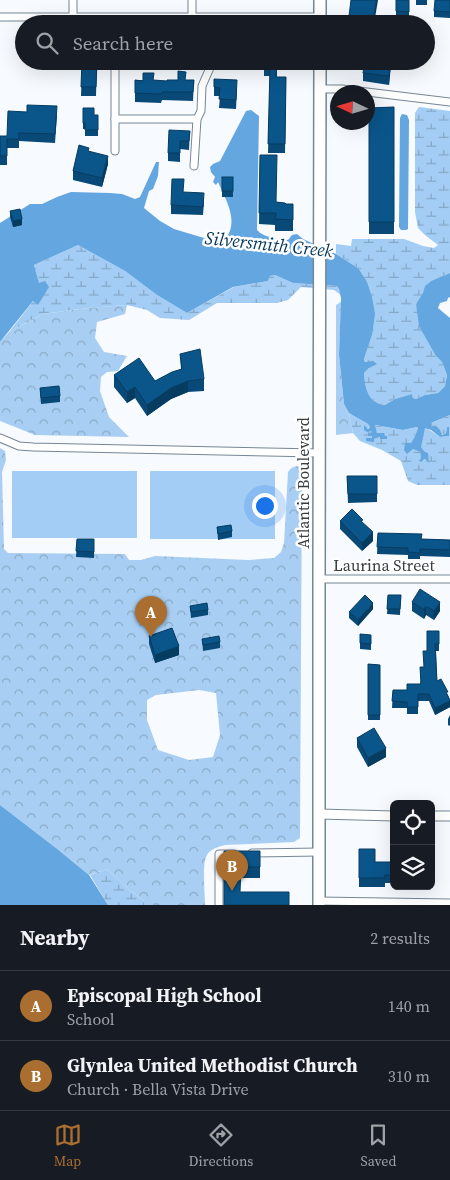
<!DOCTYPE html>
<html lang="en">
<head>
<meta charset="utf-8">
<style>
  body { margin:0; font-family:"Source Serif 4",serif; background:#20242c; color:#f1f3f6 }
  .controls { position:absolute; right:15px; bottom:15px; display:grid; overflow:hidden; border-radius:8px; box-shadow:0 5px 20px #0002 }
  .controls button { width:45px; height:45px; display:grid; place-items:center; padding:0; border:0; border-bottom:1px solid #363941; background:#171b24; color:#f1f3f6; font:25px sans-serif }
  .compass { position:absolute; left:330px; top:85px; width:45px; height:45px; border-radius:50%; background:#171b24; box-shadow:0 5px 20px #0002; rotate:274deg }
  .you { position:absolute; left:264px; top:505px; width:18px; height:18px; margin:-12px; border:4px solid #fff; border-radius:50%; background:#1a73e8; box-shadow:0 0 0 8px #1a73e833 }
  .badge { display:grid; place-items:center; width:32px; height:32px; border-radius:50%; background:#aa6f30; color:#fff; font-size:16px; font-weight:700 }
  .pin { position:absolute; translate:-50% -41px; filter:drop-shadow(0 1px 2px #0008) }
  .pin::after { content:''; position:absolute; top:26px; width:18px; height:15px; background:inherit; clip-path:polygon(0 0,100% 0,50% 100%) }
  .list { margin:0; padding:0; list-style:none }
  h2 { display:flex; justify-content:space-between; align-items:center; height:65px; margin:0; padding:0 20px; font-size:21px }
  h2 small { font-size:16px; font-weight:400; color:#9ea1a6 }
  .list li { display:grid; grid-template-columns:32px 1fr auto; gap:15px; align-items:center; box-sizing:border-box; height:70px; padding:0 20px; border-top:1px solid #363941 }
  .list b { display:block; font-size:19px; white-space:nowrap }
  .list p { margin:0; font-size:16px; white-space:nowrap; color:#9ea1a6 }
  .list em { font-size:16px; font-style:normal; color:#9ea1a6 }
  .icon { flex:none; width:28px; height:28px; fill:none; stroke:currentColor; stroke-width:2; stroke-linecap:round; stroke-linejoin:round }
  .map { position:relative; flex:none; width:450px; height:905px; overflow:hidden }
  .search { position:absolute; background:#171b24; box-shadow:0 5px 20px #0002; left:15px; right:15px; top:15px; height:55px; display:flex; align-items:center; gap:12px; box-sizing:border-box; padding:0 18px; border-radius:28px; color:#9ea1a6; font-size:19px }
  .sheet { height:205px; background:#171b24 }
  nav { display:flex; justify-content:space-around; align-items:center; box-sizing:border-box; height:70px; border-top:1px solid #363941; background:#171b24; font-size:14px; color:#9ea1a6 }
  nav a { display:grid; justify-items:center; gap:2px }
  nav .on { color:#aa6f30 }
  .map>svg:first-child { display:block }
  .forest { fill:url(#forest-crowns); fill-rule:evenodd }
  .wetland { fill:url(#wetland-marsh) }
  .park { fill:#a3cdf4 }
  .water { fill:#64a6e0 }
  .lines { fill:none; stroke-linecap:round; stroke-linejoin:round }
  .minor-casing { stroke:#768695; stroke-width:9 }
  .tertiary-casing { stroke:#768695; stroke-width:11 }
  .primary-casing { stroke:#768695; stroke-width:14 }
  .minor { stroke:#fff; stroke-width:7 }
  .tertiary { stroke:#fff; stroke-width:9 }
  .primary { stroke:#fff; stroke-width:11 }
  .wall { fill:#094977 }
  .shaded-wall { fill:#073c61 }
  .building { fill:#0a558a; stroke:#073c61 }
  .labels { text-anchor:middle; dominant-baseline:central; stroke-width:5; stroke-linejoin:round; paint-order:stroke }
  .street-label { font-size:16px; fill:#363d43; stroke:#fff }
  .water-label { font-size:18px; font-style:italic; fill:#003459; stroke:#fff }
</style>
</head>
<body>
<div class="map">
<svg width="450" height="905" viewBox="0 0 450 905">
  <defs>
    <pattern id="forest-crowns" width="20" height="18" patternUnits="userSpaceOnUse" patternTransform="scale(1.25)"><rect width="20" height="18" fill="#a8cff3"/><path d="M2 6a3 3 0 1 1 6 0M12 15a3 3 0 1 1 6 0" fill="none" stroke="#8aa9c6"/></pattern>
    <pattern id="wetland-marsh" width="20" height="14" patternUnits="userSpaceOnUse" patternTransform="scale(1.25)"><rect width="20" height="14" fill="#a3cdf4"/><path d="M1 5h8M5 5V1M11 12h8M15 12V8" fill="none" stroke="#86a8c7"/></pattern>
  </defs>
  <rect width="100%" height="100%" fill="#f7fafe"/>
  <!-- forest -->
  <g class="forest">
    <path d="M 341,302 L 339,355 L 344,404 L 349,413 L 353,433 L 336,435 L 336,305 Z"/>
    <path d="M 127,305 L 125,314 L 97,322 L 95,338 L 104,352 L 127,356 L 118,371 L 107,372 L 101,377 L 100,391 L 109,417 L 129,437 L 35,435 L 0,421 L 0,342 L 9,332 L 42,314 L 88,308 Z"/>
    <path d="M 0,448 L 5,451 L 6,460 L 2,472 L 4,549 L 8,553 L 125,554 L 129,560 L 141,560 L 155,556 L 248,560 L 274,558 L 281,552 L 284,543 L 288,472 C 292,467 294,465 301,467 L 302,470 L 300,838 L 294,842 L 225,845 C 218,847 209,849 206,857 C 202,867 205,893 205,905 L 144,905 L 144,901 L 127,888 L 107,869 L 89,875 L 56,848 L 0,805 ZM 199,690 L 216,693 L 220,735 L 213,757 L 189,760 L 158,750 L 147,720 L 147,700 L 156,695 Z"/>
  </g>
  <!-- wetland -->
  <g class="wetland">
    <path d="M 419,107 L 450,111 L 450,273 L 433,280 L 416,304 L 418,313 L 436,356 L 442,362 L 447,375 L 445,386 L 438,393 L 425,395 L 416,399 L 413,398 L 412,394 L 395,399 L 385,405 C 368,403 365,388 364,373 L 369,368 L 364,359 L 372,335 L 358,268 L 336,254 L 336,244 L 351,246 L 352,239 L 404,239 L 423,246 L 434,248 L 438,245 L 425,235 L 418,228 L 415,212 L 415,113 Z"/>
    <path d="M 78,245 L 125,271 L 157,295 L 187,313 L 234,287 L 268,281 L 270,276 L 275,275 L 293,283 L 337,286 L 339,289 L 341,295 L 334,290 L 301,287 L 288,300 L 277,303 L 217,303 L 189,320 L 160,318 L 147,310 L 127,305 L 88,308 L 42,314 L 9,332 L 34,300 L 38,304 L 39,284 L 34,265 Z"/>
    <path d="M 349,413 L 368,424 L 370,427 L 364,430 L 372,431 L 372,439 L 385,436 L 377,433 L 374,425 L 403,430 L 417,427 L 418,428 L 415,436 L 411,443 L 413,449 L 420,452 L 421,458 L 426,460 L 428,462 L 428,453 L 424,451 L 420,447 L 425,427 L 440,437 L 449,436 L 447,427 L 446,433 L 441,435 L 434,427 L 431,427 L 431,423 L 450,415 L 450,485 L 417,485 L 408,481 L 401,461 L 382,450 L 360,441 L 353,433 Z"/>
    <path d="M 107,869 L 127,888 L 144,901 L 144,905 L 108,905 L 90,875 Z"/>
  </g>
  <!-- park -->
  <g class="park">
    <rect x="12" y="471" width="125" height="67"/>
    <rect x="150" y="471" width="125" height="68"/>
  </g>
  <!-- water -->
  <g class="water">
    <path d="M 251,110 L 259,116 L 257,230 C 264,238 277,238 288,240 L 292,235 L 297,234 L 303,239 L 336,254 L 358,268 L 367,282 L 372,297 L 375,314 L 372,335 L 364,359 L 365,362 L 373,361 L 377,364 L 369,368 L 364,373 C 365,388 368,403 385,405 L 395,399 L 412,394 L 413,398 L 416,399 L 425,395 L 438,393 L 445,386 L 447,375 L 442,362 L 436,356 L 419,326 L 416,304 L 423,293 L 425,286 L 433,280 L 450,273 L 450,297 L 448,298 L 447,301 L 440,303 L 438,308 L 450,318 L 450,415 L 431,423 L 431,427 L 436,426 L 440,430 L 442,435 L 446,433 L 447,427 L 449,427 L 449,436 L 440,437 L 431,430 L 425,428 L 421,447 L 424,451 L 428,453 L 429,463 L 426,460 L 424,459 L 421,462 L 419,461 L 421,458 L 420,452 L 413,449 L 407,454 L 404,450 L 405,443 L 411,443 L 415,436 L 418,428 L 417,427 L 403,430 L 375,425 L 377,433 L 384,433 L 385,436 L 387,436 L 387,439 L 380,439 L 380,437 L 374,439 L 374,442 L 366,441 L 366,438 L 372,438 L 372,436 L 368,436 L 368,434 L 372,432 L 371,431 L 367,432 L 364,430 L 364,425 L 368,429 L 370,427 L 368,424 L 349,413 L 344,404 L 339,355 L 341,298 L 339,289 L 337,286 L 293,283 L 275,275 L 270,276 L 268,281 L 233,287 L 187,313 L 157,295 L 125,271 L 78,245 L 34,265 L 39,283 L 45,281 L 49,287 L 38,305 L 33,301 L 0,342 L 0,223 L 30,204 L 42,204 L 57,197 L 71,192 L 110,193 L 122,194 L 135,199 L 140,197 L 156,162 L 159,162 L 158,176 L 153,189 L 149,191 L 144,208 L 160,221 L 174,229 L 204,238 L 226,238 C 239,221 226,200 218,182 L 216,185 L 213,182 L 215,177 L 211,172 L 210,167 L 213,164 L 220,161 L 246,111 Z"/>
    <path d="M 402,114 L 407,115 L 409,120 L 408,229 L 406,230 L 401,230 L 399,227 L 400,118 Z"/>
    <path d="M 0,805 L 56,848 L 89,875 L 108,905 L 0,905 Z"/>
  </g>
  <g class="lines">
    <!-- minor casing -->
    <g class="minor-casing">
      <g id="minor">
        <path d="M 0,17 L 320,17"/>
        <path d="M 73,17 L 73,0"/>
        <path d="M 192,17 L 192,0"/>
        <path d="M 115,61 L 115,119 L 197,119 L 201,111 L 202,86 L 213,61"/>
        <path d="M 320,89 L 342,89 L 450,102"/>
        <path d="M 115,151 L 115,119"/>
        <path d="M 194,166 L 197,119"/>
        <path d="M 0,438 L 19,446 L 33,447 L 319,453"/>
        <path d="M 319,579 L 450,579"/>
        <path d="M 252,853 L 319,852"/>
        <path d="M 319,901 L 450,903"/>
        <path d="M 219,905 L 219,854 L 234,854"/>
      </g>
    </g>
    <!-- tertiary casing -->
    <g class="tertiary-casing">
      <g id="tertiary">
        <path d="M 319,814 L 394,816"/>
        <path d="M 431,816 L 450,816"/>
      </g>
    </g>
    <!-- primary casing -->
    <g class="primary-casing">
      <g id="primary">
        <path d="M 320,24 L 320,0"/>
        <path d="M 319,905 L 319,579 L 320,61"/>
      </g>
    </g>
    <!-- minor -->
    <use href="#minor" class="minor"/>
    <!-- tertiary -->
    <use href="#tertiary" class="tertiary"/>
    <!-- primary -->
    <use href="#primary" class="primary"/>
  </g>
  <!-- wall -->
  <g class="wall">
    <path d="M 396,0 L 409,0 L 409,18 L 396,17 Z"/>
    <rect x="416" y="0" width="11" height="5"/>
    <path d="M 450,0 L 450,18 L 434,17 L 434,11 Z"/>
    <path d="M 75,61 L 97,61 L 96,96 L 81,96 L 82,66 L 75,65 Z"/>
    <rect x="134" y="61" width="13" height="9"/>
    <path d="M 173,61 L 202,61 L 202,63 L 195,62 L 194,70 L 185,69 L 185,63 L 173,63 Z"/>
    <path d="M 264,61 L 299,61 L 299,63 L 277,62 L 277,77 L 286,77 L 285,153 L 268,153 L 270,76 L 264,76 Z"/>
    <path d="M 391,61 L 389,85 L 363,81 L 363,73 Z"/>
    <path d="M 214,79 L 237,89 L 236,109 L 219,108 L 220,96 L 214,96 Z"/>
    <path d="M 135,80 L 167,81 L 194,80 L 193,101 L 162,100 L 161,103 L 135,102 Z"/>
    <path d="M 394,107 L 394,234 L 369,234 L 369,108 Z"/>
    <path d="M 83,108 L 94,115 L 98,115 L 98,136 L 85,136 L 85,129 L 83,129 Z"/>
    <path d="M 57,115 L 55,143 L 19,141 L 19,148 L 7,148 L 7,165 L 0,165 L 0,136 L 7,136 Z"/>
    <path d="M 190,131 L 189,150 L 180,149 L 180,162 L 168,161 L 168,153 Z"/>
    <path d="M 89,151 L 108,164 L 102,187 L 73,180 L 73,171 Z"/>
    <path d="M 260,155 L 276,202 L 286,204 L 293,204 L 293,231 L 275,231 L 275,225 L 259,224 Z"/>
    <rect x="222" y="177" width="11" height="20"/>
    <path d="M 183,192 L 204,202 L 203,215 L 171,214 L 171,205 Z"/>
    <path d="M 10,211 L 22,225 L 13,227 L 10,217 Z"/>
    <path d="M 180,354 L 204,379 L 204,391 L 188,392 L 171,399 L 147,416 L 135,398 L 127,403 L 114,387 L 114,375 L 155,381 L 181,369 Z"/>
    <path d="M 40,388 L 60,396 L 60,402 L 41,404 Z"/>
    <path d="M 347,476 L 377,476 L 377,502 L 348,503 Z"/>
    <path d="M 340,521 L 373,541 L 362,551 L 340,529 Z"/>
    <path d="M 217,527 L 232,531 L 232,537 L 218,540 Z"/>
    <path d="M 378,533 L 421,539 L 450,540 L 450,557 L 420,556 L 420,559 L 408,559 L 408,555 L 377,554 Z"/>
    <path d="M 77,539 L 94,539 L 94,558 L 76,557 Z"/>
    <path d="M 388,595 L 401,595 L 400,615 L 387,614 Z"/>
    <path d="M 412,602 L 440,611 L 434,620 L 426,615 L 424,619 L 412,611 Z"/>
    <path d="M 190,606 L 208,610 L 208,615 L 191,618 Z"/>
    <path d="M 373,609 L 358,626 L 349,618 L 349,612 Z"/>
    <path d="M 439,631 L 439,651 L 436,651 L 437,681 L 448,695 L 450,700 L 450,707 L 435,715 L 429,701 L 418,701 L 418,714 L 407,714 L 407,708 L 392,708 L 393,690 L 407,690 L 420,684 L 424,667 Z"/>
    <path d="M 360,634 L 371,635 L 371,650 L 360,649 Z"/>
    <path d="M 149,636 L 179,655 L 155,663 L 149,644 Z"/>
    <path d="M 202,639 L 220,642 L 220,648 L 203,651 Z"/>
    <path d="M 368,664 L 380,665 L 380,720 L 368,720 Z"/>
    <path d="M 450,715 L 450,726 L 448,725 L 448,719 Z"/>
    <path d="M 357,738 L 386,757 L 368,767 L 357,747 Z"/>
    <path d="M 359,849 L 375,862 L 394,862 L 394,883 L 385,883 L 385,887 L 359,887 Z"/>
    <path d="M 224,851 L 260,851 L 260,878 L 241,878 Z"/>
  </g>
  <!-- shaded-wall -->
  <g class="shaded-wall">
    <path d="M 376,0 L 378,0 L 374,24 L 373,24 Z"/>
    <path d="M 391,61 L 391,65 L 389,85 L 389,76 Z"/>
    <path d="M 108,156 L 108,164 L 102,187 L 102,178 Z"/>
    <path d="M 22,219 L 22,225 L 13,227 L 13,221 Z"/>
    <path d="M 188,381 L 188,392 L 171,399 L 147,416 L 147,405 L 171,388 Z"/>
    <path d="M 135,387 L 135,398 L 127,403 L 127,392 Z"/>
    <path d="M 373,532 L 373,541 L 362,551 L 362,543 Z"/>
    <path d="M 440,602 L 440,611 L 434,620 L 434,611 Z"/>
    <path d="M 373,603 L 373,609 L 358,626 L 358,620 Z"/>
    <path d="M 426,606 L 426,615 L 424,619 L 424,610 Z"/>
    <path d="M 179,646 L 179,655 L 155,663 L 155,655 Z"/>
    <path d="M 450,701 L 450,707 L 435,715 L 435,708 Z"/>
    <path d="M 386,748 L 386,757 L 368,767 L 368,758 Z"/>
  </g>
  <!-- building -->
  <g class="building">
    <path d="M 351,0 L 376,0 L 373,24 L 348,24 Z"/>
    <path d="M 396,0 L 409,0 L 409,12 L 396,11 Z"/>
    <path d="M 435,0 L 450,0 L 450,12 L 434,11 Z"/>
    <path d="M 82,61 L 97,61 L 96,87 L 81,87 Z"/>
    <path d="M 264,61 L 277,61 L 276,77 L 286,77 L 285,144 L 268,144 L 270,67 L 264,67 Z"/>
    <path d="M 365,61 L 391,61 L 389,76 L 363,73 Z"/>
    <path d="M 178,71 L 186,72 L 185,80 L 194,80 L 193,92 L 162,92 L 161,94 L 135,93 L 135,80 L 143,81 L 143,73 L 154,73 L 153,80 L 167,81 L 167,80 L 178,80 Z"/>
    <path d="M 214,79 L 237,80 L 236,100 L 219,99 L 220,88 L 214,87 Z"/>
    <path d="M 27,105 L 57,106 L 55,134 L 19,133 L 19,139 L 7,139 L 7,156 L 0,156 L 0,136 L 7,136 L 8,111 L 27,112 Z"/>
    <path d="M 394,107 L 394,222 L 369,222 L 369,108 Z"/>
    <path d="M 83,108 L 94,108 L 94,115 L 98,115 L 98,130 L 85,130 L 85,123 L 83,123 Z"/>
    <path d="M 169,130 L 190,131 L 189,141 L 180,141 L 180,153 L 168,153 Z"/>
    <path d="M 79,145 L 89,148 L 88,151 L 108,156 L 102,178 L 73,171 Z"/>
    <path d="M 260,155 L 277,155 L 276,202 L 285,203 L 286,204 L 293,204 L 293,220 L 275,219 L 276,213 L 259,213 Z"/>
    <rect x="222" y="177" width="11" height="14"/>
    <path d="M 172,179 L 184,179 L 183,192 L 204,193 L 203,207 L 171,205 Z"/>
    <path d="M 20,209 L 22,219 L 13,221 L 10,211 Z"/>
    <path d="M 200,349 L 204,379 L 188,381 L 171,388 L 147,405 L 135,387 L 127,392 L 114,375 L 139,358 L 155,381 L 172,372 L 182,369 L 180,354 Z"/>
    <path d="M 59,386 L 60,396 L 41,398 L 40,388 Z"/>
    <path d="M 347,476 L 377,476 L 377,494 L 348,494 Z"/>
    <path d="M 352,509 L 363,520 L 361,521 L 373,532 L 362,543 L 340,521 Z"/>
    <path d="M 231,525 L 232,531 L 218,534 L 217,527 Z"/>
    <path d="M 378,533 L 422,534 L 421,539 L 450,540 L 450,550 L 420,549 L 420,553 L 408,552 L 408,548 L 377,547 Z"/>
    <path d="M 77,539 L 94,539 L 94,552 L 76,551 Z"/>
    <path d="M 420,589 L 440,602 L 434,611 L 426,606 L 424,610 L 412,602 Z"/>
    <path d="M 365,595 L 373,603 L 358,620 L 349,612 Z"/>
    <path d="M 388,595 L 401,595 L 400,609 L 387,609 Z"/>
    <path d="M 207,603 L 208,610 L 191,612 L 190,606 Z"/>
    <path d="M 172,628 L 179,646 L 155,655 L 149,636 Z"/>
    <path d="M 427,631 L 439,631 L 439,644 L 435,644 L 437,681 L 441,679 L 448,692 L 446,692 L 450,701 L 435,708 L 429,694 L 418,694 L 418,707 L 407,707 L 407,702 L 392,701 L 393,690 L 407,690 L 407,684 L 421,684 L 420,667 L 424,667 L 423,651 L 427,651 Z"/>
    <path d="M 360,634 L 371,635 L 371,644 L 360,643 Z"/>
    <path d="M 219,636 L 220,642 L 203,645 L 202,639 Z"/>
    <path d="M 368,664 L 380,665 L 380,715 L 368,715 Z"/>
    <path d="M 374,728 L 386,748 L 368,758 L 357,738 Z"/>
    <path d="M 359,849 L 375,849 L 375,862 L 394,862 L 394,875 L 385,875 L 385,878 L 359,878 Z"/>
    <path d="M 224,851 L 260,851 L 260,867 L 241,867 L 240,892 L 289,892 L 289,905 L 224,905 Z"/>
  </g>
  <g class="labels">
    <!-- street labels -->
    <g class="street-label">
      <text transform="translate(303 483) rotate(-90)">Atlantic Boulevard</text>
      <text x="384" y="565">Laurina Street</text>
    </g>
    <!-- water labels -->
    <g class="water-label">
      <text transform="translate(269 244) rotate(6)">Silversmith Creek</text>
    </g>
  </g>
</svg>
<div class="controls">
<button><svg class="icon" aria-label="locate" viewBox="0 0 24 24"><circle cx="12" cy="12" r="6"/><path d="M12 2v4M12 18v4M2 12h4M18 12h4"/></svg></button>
<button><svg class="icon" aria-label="layers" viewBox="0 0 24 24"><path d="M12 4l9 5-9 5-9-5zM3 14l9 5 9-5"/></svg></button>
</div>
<svg class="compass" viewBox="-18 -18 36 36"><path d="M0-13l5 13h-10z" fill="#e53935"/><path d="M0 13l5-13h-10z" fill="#9ea1a6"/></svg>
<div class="you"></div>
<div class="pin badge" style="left:151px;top:637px">A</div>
<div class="pin badge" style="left:232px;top:891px">B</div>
<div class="search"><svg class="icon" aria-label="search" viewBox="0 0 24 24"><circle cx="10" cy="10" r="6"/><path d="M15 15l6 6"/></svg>Search here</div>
</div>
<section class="sheet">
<h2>Nearby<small>2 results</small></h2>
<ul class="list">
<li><span class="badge">A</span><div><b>Episcopal High School</b><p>School</p></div><em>140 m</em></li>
<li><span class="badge">B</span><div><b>Glynlea United Methodist Church</b><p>Church · Bella Vista Drive</p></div><em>310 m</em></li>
</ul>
</section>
<nav>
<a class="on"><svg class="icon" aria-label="map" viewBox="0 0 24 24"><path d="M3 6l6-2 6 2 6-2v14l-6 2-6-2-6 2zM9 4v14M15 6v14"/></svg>Map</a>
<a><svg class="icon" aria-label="directions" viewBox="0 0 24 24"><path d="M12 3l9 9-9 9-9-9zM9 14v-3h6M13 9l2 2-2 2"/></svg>Directions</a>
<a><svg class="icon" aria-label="saved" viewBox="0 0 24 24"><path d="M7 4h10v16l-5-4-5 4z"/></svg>Saved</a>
</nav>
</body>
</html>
